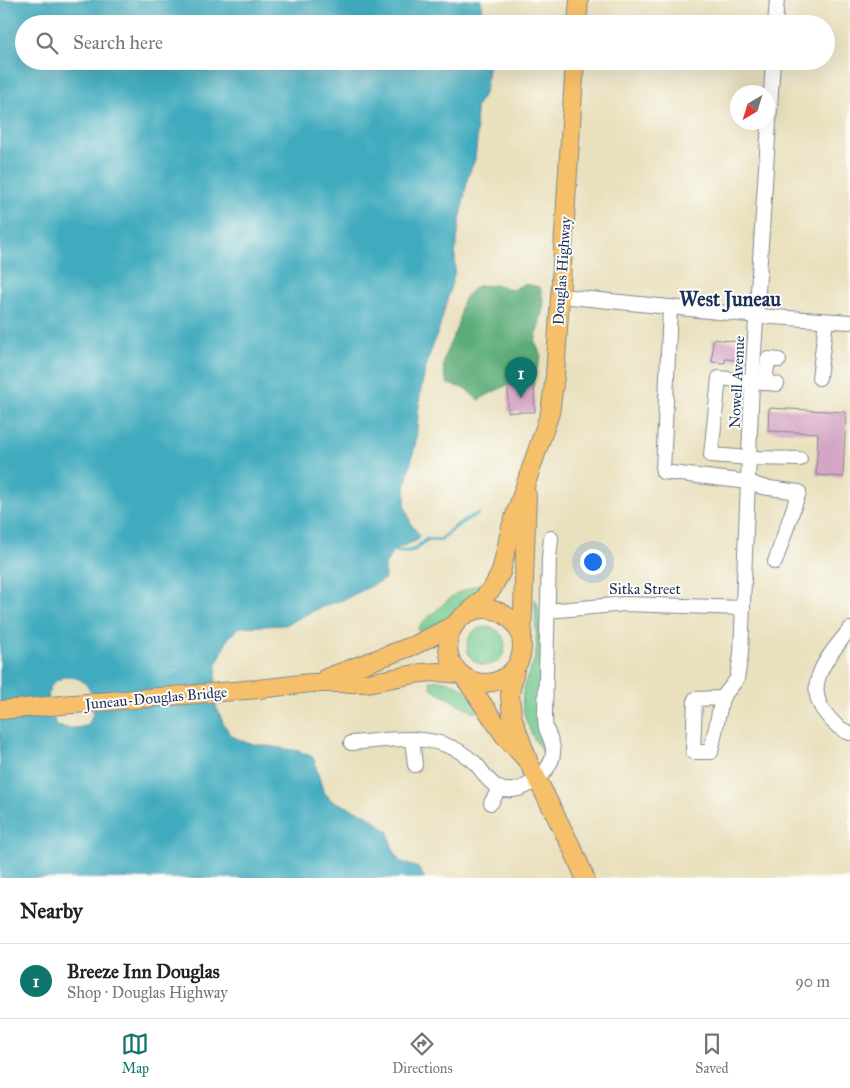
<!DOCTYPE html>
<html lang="en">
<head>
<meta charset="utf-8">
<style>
  body { margin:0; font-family:"IM FELL Great Primer",serif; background:#f2f2f2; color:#222 }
  .compass { position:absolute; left:730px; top:85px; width:45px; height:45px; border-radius:50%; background:#fff; box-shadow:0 5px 20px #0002; rotate:218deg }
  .you { position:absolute; left:592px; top:561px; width:18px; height:18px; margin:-12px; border:4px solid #fff; border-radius:50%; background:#1a73e8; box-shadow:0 0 0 8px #1a73e833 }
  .badge { display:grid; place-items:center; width:32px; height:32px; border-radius:50%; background:#0f766e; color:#fff; font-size:16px; font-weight:700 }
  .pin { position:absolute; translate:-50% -41px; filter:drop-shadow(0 1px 2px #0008) }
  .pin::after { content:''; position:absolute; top:26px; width:18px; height:15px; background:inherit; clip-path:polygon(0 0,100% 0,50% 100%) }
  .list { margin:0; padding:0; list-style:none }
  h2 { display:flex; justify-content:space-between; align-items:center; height:65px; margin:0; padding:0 20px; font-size:21px }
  h2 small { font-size:16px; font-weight:400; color:#767676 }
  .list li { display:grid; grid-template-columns:32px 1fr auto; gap:15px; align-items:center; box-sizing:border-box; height:75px; padding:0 20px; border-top:1px solid #e0e0e0 }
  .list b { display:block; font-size:19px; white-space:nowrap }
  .list p { margin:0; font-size:16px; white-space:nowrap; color:#767676 }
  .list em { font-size:16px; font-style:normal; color:#767676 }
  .icon { flex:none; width:28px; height:28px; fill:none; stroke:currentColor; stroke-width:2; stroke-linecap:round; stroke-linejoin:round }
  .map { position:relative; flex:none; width:850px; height:878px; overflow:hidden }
  .search { position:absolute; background:#fff; box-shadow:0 5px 20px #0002; left:15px; right:15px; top:15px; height:55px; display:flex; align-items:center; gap:12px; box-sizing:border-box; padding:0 18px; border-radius:28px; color:#767676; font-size:19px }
  .sheet { height:140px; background:#fff }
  nav { display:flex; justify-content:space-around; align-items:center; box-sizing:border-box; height:70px; border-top:1px solid #e0e0e0; background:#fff; font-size:14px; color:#767676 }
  nav a { display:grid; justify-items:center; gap:2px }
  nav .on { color:#0f766e }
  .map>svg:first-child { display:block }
  .green { fill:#71c88d; stroke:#467c76 }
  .forest { fill:#5cac78; stroke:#3c6e6b }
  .water { fill:#3fabbe; stroke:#2d6d8e; fill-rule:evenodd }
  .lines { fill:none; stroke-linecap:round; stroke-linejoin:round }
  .stream { stroke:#3fabbe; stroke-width:4 }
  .building { fill:#d4a5c4 }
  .minor-casing { stroke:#82888e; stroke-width:16 }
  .major-casing { stroke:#82888e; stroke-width:20 }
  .minor { stroke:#fff; stroke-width:14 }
  .major { stroke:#f6c06b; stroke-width:18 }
  .labels { text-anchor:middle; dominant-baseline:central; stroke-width:4; stroke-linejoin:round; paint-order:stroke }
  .street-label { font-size:15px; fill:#1b2f5e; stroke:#fdfcf7 }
  .district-label { font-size:20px; font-weight:bold; fill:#1b2f5e; stroke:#fdfcf7 }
</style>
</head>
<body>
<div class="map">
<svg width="850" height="878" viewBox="0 0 850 878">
  <rect width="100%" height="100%" fill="#fdfcf7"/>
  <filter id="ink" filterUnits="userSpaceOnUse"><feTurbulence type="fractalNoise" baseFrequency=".02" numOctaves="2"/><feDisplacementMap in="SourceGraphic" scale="10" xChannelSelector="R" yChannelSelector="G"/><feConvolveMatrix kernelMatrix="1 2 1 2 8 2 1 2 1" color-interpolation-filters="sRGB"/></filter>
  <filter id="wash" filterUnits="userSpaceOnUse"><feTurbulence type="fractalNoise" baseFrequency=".0096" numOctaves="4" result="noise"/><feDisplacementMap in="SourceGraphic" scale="20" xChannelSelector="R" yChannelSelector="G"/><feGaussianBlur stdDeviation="1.12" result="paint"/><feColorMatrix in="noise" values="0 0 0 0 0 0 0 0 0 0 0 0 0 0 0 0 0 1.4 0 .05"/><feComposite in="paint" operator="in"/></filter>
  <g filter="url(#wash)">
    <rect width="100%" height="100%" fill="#e9e0bd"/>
    <!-- green -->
    <g class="green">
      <path d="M 486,581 L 491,584 L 466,609 L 424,640 L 420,639 L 418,628 L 422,623 L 455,594 Z"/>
      <path d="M 535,599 L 542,617 L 550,748 L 547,753 L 542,752 C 529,731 517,709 525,683 C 528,673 534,664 536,654 C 538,641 535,613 535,599 Z"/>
      <circle cx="486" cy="646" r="19"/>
      <path d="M 440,680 C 462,685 470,690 478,711 L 476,713 L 432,690 L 430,681 Z"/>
    </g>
    <!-- forest -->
    <path class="forest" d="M 524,284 L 540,287 L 544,304 L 535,342 L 541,356 L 535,375 L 529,379 L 503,387 L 478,400 L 466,389 L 448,384 C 435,359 454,343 459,320 C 461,314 460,306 463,301 C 465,295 473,290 477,286 L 498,285 L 512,290 Z"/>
    <!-- water -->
    <path class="water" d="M 0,0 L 481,0 L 482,24 L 24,24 L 24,61 L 489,61 L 485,92 L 476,107 L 477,140 L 475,159 L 468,176 L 460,220 L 455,255 L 455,271 L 440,326 L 427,362 L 420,394 L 416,441 L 405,487 L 405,506 L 411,524 L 419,535 L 418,540 L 393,550 L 385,565 L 385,579 L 345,599 L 319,608 L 285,625 L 240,627 L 229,637 L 217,663 L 214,701 L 224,725 L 232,736 L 247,743 L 299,751 L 313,757 L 323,791 L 331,800 L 367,815 L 389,832 L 391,844 L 399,861 L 418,868 L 425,878 L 0,878 ZM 64,677 C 68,677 72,677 76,678 C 89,681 95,699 93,711 C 93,716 90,721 88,725 C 78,729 67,729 57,726 C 51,714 43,696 53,683 C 55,681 61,679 64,677 Z"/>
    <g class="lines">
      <!-- stream -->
      <path class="stream" d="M 393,550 C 409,554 413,552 426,540 L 441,540 C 452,528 462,520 478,514"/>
    </g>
    <g id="blocks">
      <!-- building -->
      <g class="building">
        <path d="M 713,339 L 740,342 L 739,360 L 725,359 L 725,363 L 712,362 Z"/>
        <path d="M 508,383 L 534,383 L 535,412 L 508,412 Z"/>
        <path d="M 769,408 L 846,412 L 843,477 L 816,475 L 818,433 L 768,431 Z"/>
      </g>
    </g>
  </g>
  <g filter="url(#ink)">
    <use href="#blocks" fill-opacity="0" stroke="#82888e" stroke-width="1"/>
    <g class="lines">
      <!-- minor casing -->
      <g class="minor-casing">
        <g id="minor">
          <path d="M 775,24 L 777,0"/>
          <path d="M 561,296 L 758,316 L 850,322"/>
          <path d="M 670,307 L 663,472 L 749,482 L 762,487 L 799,492 L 775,562"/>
          <path d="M 819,378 L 826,321"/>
          <path d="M 765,383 L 768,359 L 779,360"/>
          <path d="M 777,384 L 719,378 L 711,455 L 750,458 L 800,459"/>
          <path d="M 548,611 L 625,604 L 743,608"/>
          <path d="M 850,629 C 831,653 801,684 826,714 C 832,722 840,730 850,733"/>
          <path d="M 722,698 L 695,699 L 693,752 L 711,752 L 722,698 L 737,679 L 741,654 L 752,382 L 773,61"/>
          <path d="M 412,739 L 415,765"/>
          <path d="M 351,743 C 383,741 423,733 453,748 C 460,751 469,758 475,763 C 483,771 488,783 499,788 C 518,798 552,774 553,753 C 554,744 549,737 546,728 C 545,723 545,718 545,713 L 549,558 L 551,538"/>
          <path d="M 491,803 L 499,789"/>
        </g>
      </g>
      <!-- major casing -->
      <g class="major-casing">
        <g id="major">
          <path d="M 577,24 L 579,0"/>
          <circle cx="485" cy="646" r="37"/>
          <path d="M 470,611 L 492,589 L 501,572 L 511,527 L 550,413 L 555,376 L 575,61"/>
          <path d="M 522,637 L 527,495"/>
          <path d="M 515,669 L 510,694 L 512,716 L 529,763 L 574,852 L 585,878"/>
          <path d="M 464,677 L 506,738 L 524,757"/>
          <path d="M 326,678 L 415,645 L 454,625"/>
          <path d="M 0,710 L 258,689 L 311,683 L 367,683 L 421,673 L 437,672 L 460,674"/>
        </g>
      </g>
      <!-- minor -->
      <use href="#minor" class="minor"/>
      <!-- major -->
      <use href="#major" class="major"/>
    </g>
  </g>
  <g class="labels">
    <!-- street labels -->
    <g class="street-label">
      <text transform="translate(562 271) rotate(-86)">Douglas Highway</text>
      <text transform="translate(737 382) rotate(-87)">Nowell Avenue</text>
      <text x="645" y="589">Sitka Street</text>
      <text transform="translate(156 698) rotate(-5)">Juneau-Douglas Bridge</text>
    </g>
    <!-- district labels -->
    <g class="district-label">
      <text x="730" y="299">West Juneau</text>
    </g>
  </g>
</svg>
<svg class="compass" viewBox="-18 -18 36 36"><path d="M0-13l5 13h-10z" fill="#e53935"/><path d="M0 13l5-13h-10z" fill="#767676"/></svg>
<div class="you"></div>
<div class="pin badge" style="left:521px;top:398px">1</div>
<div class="search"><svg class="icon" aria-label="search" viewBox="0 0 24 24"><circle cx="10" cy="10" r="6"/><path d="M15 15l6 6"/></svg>Search here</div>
</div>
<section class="sheet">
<h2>Nearby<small></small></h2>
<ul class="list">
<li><span class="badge">1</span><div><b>Breeze Inn Douglas</b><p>Shop · Douglas Highway</p></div><em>90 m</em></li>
</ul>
</section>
<nav>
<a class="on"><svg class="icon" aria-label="map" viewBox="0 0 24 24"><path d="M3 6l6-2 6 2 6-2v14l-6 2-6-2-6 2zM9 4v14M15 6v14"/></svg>Map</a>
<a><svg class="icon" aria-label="directions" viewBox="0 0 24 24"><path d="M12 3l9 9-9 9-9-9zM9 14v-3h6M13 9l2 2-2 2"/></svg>Directions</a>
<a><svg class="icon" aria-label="saved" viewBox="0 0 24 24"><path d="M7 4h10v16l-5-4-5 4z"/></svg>Saved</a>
</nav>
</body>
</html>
